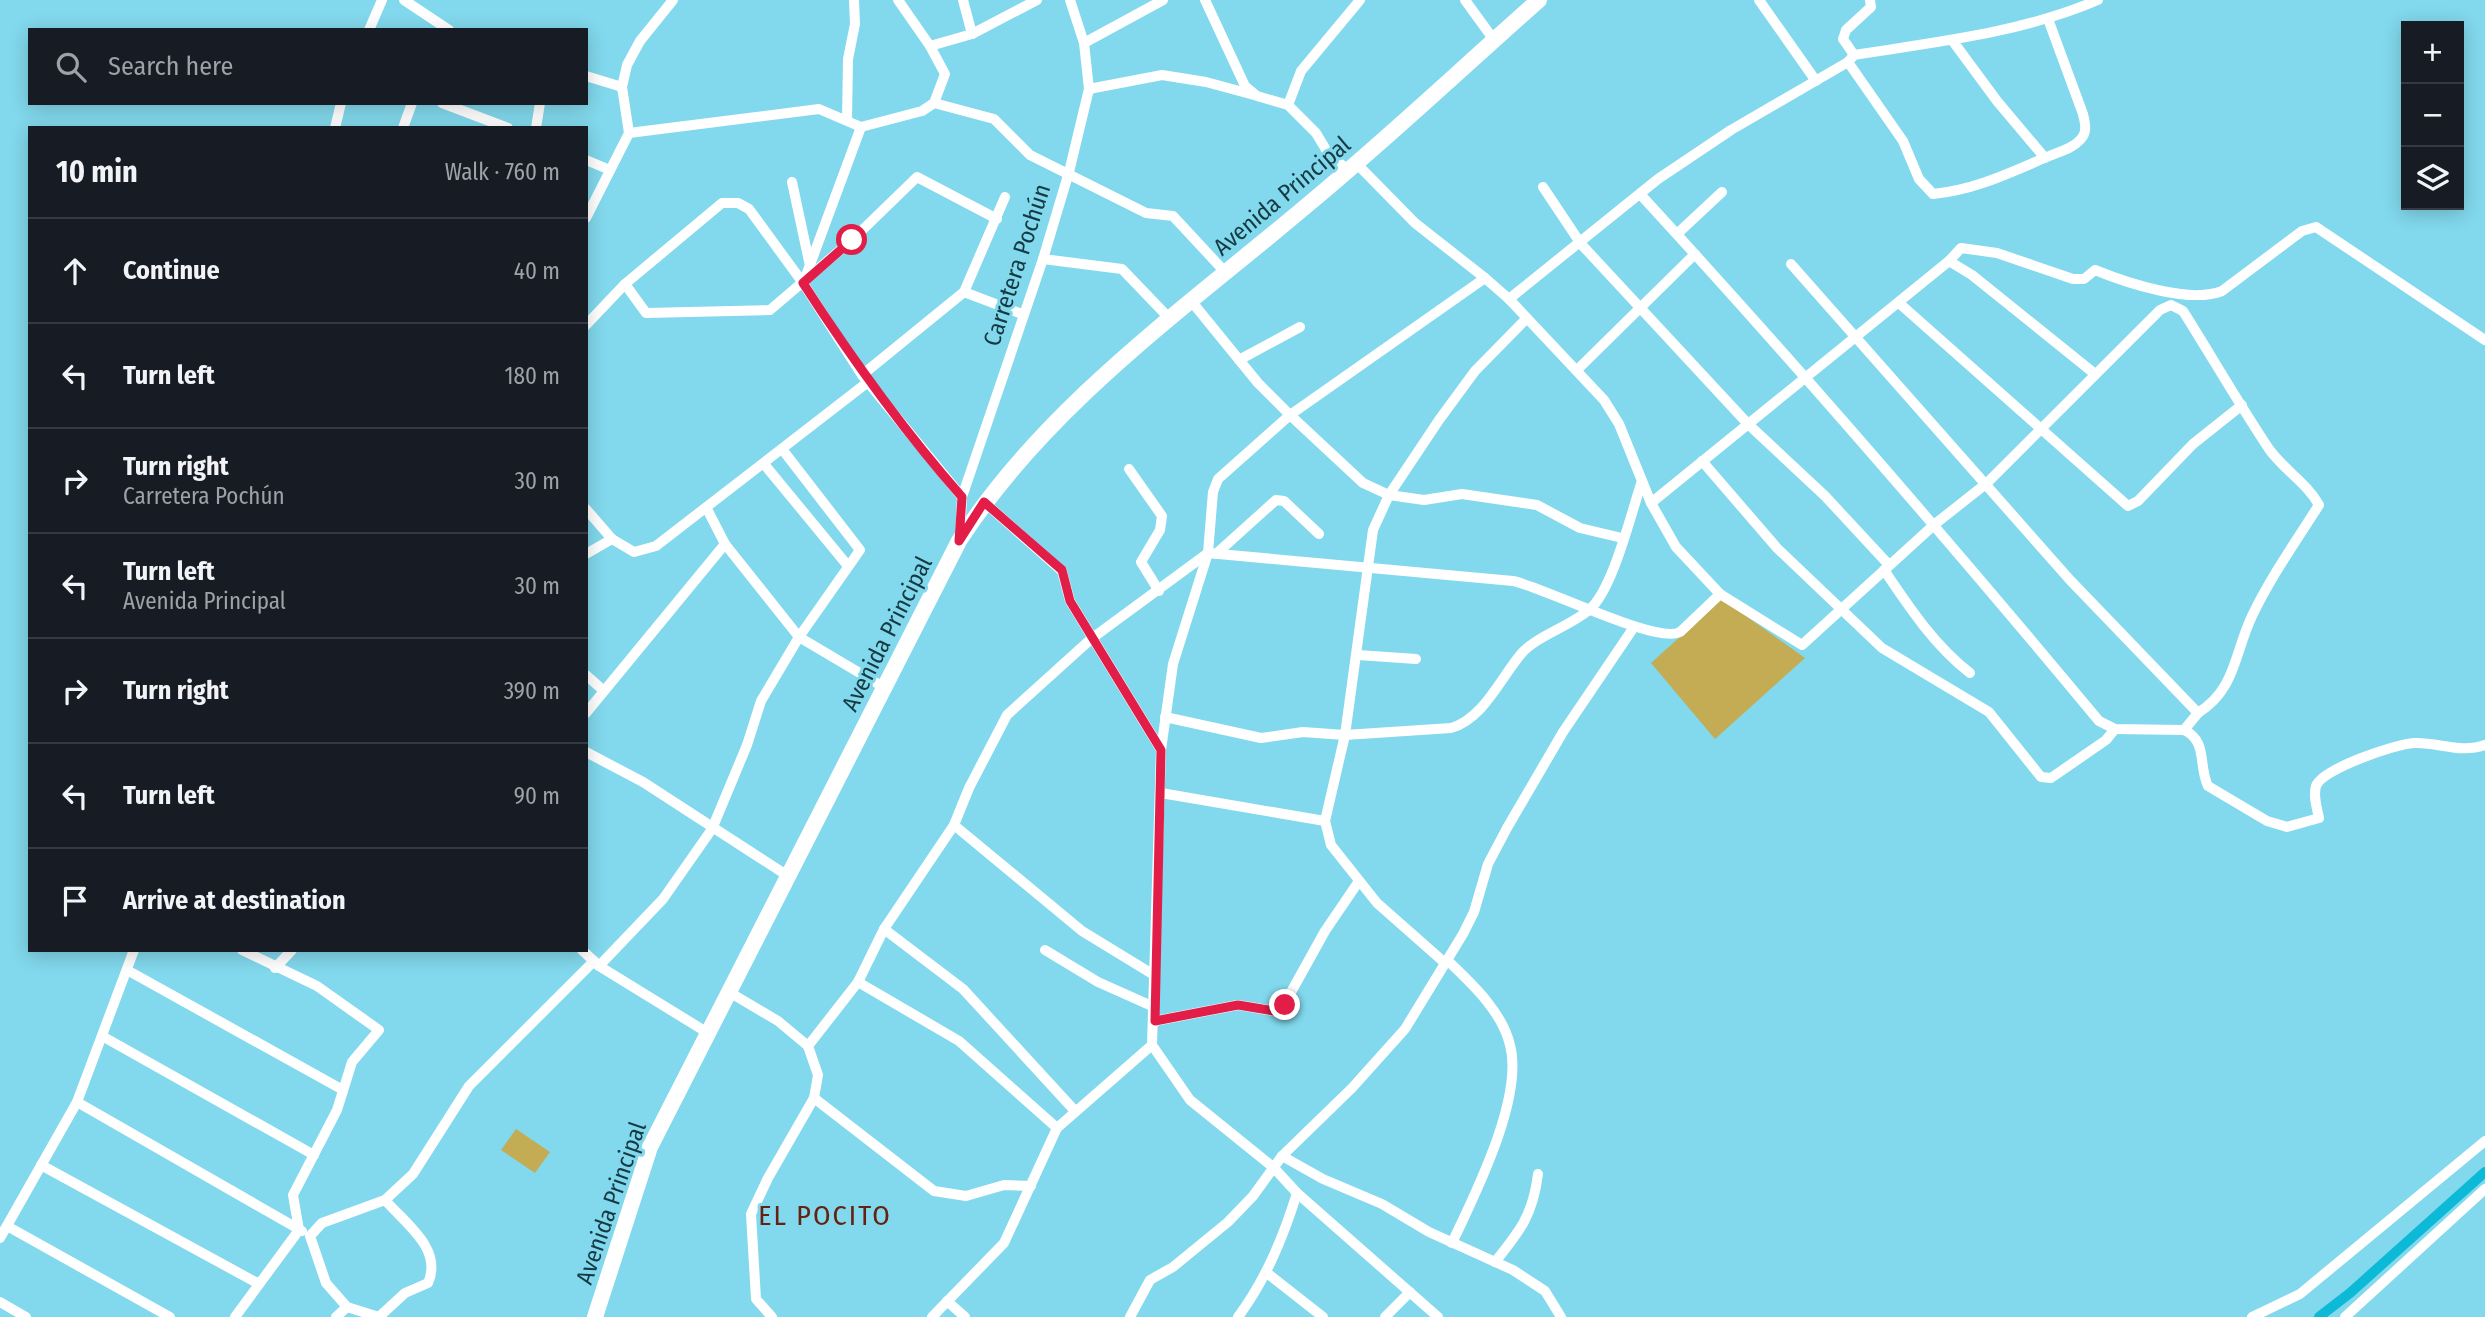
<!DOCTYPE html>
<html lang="en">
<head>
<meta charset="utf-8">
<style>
  body { margin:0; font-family:"Fira Sans Condensed",sans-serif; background:#20242c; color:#f1f3f6 }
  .controls { position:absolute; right:21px; top:21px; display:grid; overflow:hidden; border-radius:0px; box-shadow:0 4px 18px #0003 }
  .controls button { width:63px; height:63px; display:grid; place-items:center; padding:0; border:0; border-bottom:2px solid #363941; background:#171b24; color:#f1f3f6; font:35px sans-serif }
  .stop { position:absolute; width:21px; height:21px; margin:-16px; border:5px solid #e11d48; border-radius:50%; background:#fff }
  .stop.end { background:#e11d48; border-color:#fff; box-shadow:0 2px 7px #0008 }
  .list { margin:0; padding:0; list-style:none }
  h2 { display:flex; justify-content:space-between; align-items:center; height:91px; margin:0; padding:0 28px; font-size:30px }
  h2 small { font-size:23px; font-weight:400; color:#9ea1a6 }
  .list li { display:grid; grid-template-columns:46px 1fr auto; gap:21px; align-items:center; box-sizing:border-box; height:105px; padding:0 28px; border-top:2px solid #363941 }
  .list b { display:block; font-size:26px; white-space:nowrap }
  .list p { margin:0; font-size:23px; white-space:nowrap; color:#9ea1a6 }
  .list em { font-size:23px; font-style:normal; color:#9ea1a6 }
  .icon { flex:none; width:38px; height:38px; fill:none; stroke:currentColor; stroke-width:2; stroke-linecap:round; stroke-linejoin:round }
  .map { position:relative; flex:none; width:2485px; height:1317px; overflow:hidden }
  .search { position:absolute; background:#171b24; box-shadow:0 4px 18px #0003; left:28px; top:28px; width:560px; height:77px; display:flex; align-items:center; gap:18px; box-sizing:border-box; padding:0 24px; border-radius:0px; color:#9ea1a6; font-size:26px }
  .panel { position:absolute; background:#171b24; box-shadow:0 4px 18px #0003; left:28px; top:126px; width:560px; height:826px; border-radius:0px }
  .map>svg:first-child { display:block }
  .green { fill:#c3ac54 }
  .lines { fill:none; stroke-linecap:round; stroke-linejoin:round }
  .canal { stroke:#0cbad7; stroke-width:10 }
  .street { stroke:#fff; stroke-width:10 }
  .secondary { stroke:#fff; stroke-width:16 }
  .route { stroke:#e11d48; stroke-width:9 }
  .labels { text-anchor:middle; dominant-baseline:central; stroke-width:6; stroke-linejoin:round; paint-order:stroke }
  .street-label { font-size:24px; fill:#153a42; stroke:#82d8ec }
  .quarter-label { font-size:28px; letter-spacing:2px; fill:#642212; stroke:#82d8ec }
</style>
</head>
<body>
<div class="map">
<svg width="2485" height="1317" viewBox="0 0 2485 1317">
  <rect width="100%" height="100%" fill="#82d8ec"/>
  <!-- green -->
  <g class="green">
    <path d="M 1722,599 L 1805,658 L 1715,739 L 1651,663 Z"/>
    <path d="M 516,1129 L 550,1152 L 535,1173 L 501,1150 Z"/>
  </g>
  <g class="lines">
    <!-- canal -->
    <path class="canal" d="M 2319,1317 L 2350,1293 L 2485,1172"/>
    <!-- street -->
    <g class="street">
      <path d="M 404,0 L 449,30"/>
      <path d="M 898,0 L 930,46"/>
      <path d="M 963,0 L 972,34"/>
      <path d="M 1205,0 L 1245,86 L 1257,96 L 1288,105 L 1316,133 L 1328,153 L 1349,171"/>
      <path d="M 1465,0 L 1494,40"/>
      <path d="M 1759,0 L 1816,81"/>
      <path d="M 369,30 L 382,0"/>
      <path d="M 1952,40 L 1997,101 L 2045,158"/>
      <path d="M 1084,43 L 1163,0"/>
      <path d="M 1854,55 L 1843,39 L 1846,30 L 1871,7 L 1870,0"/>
      <path d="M 1848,62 L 1903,141 L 1919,179 L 1933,194 C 1975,190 2009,173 2047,157 C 2058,152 2072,149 2080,140 C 2088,132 2085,123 2083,114 L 2048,19"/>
      <path d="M 586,76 L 622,87"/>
      <path d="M 1089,89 L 1162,75 L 1206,82 L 1254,95"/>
      <path d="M 442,103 L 508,128"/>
      <path d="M 934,103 L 994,119 L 1030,155 L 1146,213 L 1173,216 L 1226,273"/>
      <path d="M 1288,105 L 1301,71 L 1360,0"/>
      <path d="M 847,120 L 848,59 L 855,24 L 854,0"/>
      <path d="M 335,128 L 341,103"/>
      <path d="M 403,128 L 412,103"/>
      <path d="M 536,128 L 540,103"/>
      <path d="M 629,133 L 819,109 L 861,127"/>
      <path d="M 586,160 L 610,170"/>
      <path d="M 792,182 L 810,266"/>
      <path d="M 1543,187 L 1581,244 L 1748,424 L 1825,496 L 1889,565"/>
      <path d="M 1640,194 C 1798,366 1950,542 2099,721 L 2115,729 L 2184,730 C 2208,741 2198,766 2208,786 L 2267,821 L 2287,827 L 2319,818 C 2317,808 2313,796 2316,786 C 2322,769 2395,744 2414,743 C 2439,742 2461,754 2485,745"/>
      <path d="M 586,218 L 629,133 L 622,87 L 627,65 L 640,41 L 673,0"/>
      <path d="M 1677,234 L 1722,192"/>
      <path d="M 1043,259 L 1122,269 L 1170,319"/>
      <path d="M 1949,261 L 1961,248 L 1997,253 L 2073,279 L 2084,279 L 2095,270 C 2127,283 2190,304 2222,291 L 2302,231 L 2316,227 L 2485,340"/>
      <path d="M 1791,264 L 2070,580 L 2198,713 L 2184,730"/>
      <path d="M 804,281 L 861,127 L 922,111 L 934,103 L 945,74 L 930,46 L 972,34 L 1037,0"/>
      <path d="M 625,284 L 646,313 L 770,310 L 852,240 L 917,177 L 997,219"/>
      <path d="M 964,292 L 1022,314"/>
      <path d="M 1509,299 L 1658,179 L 1731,130 L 1848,62 L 1854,55 C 1936,42 2021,33 2098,0"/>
      <path d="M 1192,302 L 1258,383 L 1290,415 L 1485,278 L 1415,223 L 1357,164"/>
      <path d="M 1899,303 L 2128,506 L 2138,501 L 2193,444 L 2242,405"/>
      <path d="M 586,325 L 625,284 L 722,203 L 738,203 L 749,209 L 803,283 L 862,375 L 962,497"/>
      <path d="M 1239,360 L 1300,327"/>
      <path d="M 1577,370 L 1695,254"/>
      <path d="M 862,375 L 964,292 L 1005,197"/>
      <path d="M 1702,461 L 1777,548 L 1882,648 L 1989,712 L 2041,777 L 2051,778 L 2106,740 L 2115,729"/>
      <path d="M 764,464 L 848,566"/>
      <path d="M 1129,469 L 1162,516 L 1160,530 L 1141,562 L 1159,591"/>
      <path d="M 984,502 L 1062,571 L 1070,601 L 1161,750"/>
      <path d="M 1651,503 L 1949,261 L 1972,275 L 2095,374"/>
      <path d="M 586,509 L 612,539"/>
      <path d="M 707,509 L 725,544 L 799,637 L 885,688"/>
      <path d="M 960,538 L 962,497 L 1043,259 L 1069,172 L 1089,89 L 1084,43 L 1070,0"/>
      <path d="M 586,554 L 612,539 L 634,552 L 656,546 L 868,382"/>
      <path d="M 1216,554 L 1276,500 L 1284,501 L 1319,534"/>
      <path d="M 1884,570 C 1909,607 1934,645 1970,673"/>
      <path d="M 1720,594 L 1802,645 L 1935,524 L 1987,483 L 2160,310 L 2171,305 L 2183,311 C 2212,357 2239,404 2269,449 C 2284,470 2307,483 2319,505 C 2296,541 2270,578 2252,616 C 2234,654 2236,689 2198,713"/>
      <path d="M 1358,655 L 1416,659"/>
      <path d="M 586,675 L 604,691"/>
      <path d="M 586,713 L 725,544"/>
      <path d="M 1165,717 L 1261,738 L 1303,732 L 1345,735 L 1451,728 C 1483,719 1500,679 1521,654 C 1535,637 1570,626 1589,610 C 1613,590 1631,513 1642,481"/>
      <path d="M 586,752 L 643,782 L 788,876"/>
      <path d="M 1161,793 L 1325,821"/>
      <path d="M 954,825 L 1082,931 L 1154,975"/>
      <path d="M 884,929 L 963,989 L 1075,1111"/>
      <path d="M 582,950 L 599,966 L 708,1033"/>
      <path d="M 1045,950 L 1098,982 L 1154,1007"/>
      <path d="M 1447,960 C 1471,983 1502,1011 1510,1045 C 1524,1098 1475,1194 1452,1243"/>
      <path d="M 1445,963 L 1377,903 L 1331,845 L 1325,821 L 1345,735 L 1373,530 L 1389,495 L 1439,420 L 1475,371 L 1527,318"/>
      <path d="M 599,966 L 663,899 L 712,829 L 747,745 L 761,701 L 799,637 L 860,550 L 782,449"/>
      <path d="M 275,968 L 292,950"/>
      <path d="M 127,970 L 343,1090"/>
      <path d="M 858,982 L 959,1041 L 1057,1128"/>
      <path d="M 729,992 L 778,1021 L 808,1046"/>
      <path d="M 1155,1021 L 1238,1005 L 1280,1012 L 1325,931 L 1359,881"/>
      <path d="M 102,1036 L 314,1155"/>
      <path d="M 814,1098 L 934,1191 L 966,1196 L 1004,1185 L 1031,1186"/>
      <path d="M 77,1102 L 302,1231"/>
      <path d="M 1282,1156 L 1323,1179 L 1382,1204 L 1429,1232 L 1513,1270 L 1545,1291 L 1561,1317"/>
      <path d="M 41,1165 L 259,1284"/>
      <path d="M 7,1226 L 170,1317"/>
      <path d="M 0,1238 L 77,1102 L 134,950"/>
      <path d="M 1495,1262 C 1520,1231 1533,1215 1538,1174"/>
      <path d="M 1267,1273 L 1323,1317"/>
      <path d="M 947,1301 L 965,1317"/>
      <path d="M 0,1302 L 26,1317"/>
      <path d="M 347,1307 L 379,1317"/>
      <path d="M 235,1317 L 299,1230 L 293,1195 L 337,1110 L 352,1062 L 379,1030 L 317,986 L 242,950"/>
      <path d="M 336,1317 L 347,1307 L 326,1283 L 310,1236 L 322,1223 L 385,1200 L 413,1174 L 469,1086 L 594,961"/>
      <path d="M 379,1317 L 405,1293 L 428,1283 C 443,1249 406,1224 385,1200"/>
      <path d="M 772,1317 L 756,1299 L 751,1214 L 768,1178 L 814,1098 L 818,1075 L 808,1046 L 858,982 L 884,929 L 954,825 L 969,788 L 1007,715 L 1091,639 L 1208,553 L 1513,581 C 1546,588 1657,645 1680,632 L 1720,594 L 1676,547 L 1651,503 L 1619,424 L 1604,400 L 1509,299 L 1485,278"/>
      <path d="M 932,1317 L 1004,1243 L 1057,1128 L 1152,1045"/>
      <path d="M 1130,1317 L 1150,1280 L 1173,1267 L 1228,1222 L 1253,1196 L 1282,1156 L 1352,1088 L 1405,1029 L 1463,934 L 1474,912 L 1488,864 L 1507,828 L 1563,732 L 1634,627"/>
      <path d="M 1238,1317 C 1266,1279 1283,1238 1297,1193"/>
      <path d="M 1385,1317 L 1410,1292"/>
      <path d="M 1438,1317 L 1297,1193 L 1273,1167 L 1190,1100 L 1152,1045 L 1161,750 L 1173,664 L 1208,553 L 1213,492 L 1218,479 L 1290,415 L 1363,483 L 1389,495 L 1424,500 L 1462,494 L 1537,505 L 1580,528 L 1622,538"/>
      <path d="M 2252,1317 L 2300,1294 L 2485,1141"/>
      <path d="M 2345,1317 L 2485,1189"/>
    </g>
    <!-- secondary -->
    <path class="secondary" d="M 595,1317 L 650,1147 L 959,541 C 1046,406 1184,309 1305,207 C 1385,141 1461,69 1539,0"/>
  </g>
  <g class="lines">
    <!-- route -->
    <path class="route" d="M 852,240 L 803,283 C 852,359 903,430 962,497 L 959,541 L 984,502 L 1062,570 L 1070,601 L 1161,750 L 1155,1021 L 1238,1005 L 1280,1012 L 1285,1005"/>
  </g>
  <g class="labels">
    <!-- street labels -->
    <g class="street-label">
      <text transform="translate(1282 196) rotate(-40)">Avenida Principal</text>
      <text transform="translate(1017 265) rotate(-72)">Carretera Pochún</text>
      <text transform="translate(887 634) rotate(-63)">Avenida Principal</text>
      <text transform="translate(611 1203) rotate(-71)">Avenida Principal</text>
    </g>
    <!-- quarter labels -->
    <g class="quarter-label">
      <text x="825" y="1215">EL POCITO</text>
    </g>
  </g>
</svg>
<div class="controls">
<button>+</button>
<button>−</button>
<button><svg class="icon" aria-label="layers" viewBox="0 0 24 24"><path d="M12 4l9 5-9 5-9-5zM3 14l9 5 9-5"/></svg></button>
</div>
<div class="stop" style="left:852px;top:240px"></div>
<div class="stop end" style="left:1285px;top:1005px"></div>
<div class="search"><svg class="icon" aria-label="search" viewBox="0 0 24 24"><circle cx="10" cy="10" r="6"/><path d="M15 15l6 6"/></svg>Search here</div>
<section class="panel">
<h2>10 min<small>Walk · 760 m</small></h2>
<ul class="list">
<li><svg class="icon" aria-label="ahead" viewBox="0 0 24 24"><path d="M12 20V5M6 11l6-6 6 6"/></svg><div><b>Continue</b></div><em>40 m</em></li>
<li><svg class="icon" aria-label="left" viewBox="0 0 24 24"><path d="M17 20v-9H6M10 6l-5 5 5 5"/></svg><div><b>Turn left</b></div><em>180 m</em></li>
<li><svg class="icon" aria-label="right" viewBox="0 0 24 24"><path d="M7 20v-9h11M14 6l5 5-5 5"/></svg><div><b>Turn right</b><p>Carretera Pochún</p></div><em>30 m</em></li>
<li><svg class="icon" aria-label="left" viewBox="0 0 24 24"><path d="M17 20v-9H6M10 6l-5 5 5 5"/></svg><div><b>Turn left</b><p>Avenida Principal</p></div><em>30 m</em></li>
<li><svg class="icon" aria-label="right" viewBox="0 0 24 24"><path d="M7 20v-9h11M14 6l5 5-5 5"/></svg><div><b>Turn right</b></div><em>390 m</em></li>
<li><svg class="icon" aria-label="left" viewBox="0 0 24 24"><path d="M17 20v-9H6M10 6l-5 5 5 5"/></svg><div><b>Turn left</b></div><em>90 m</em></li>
<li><svg class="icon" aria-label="arrive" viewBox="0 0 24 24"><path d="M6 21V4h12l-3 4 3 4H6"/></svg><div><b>Arrive at destination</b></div></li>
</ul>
</section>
</div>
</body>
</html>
